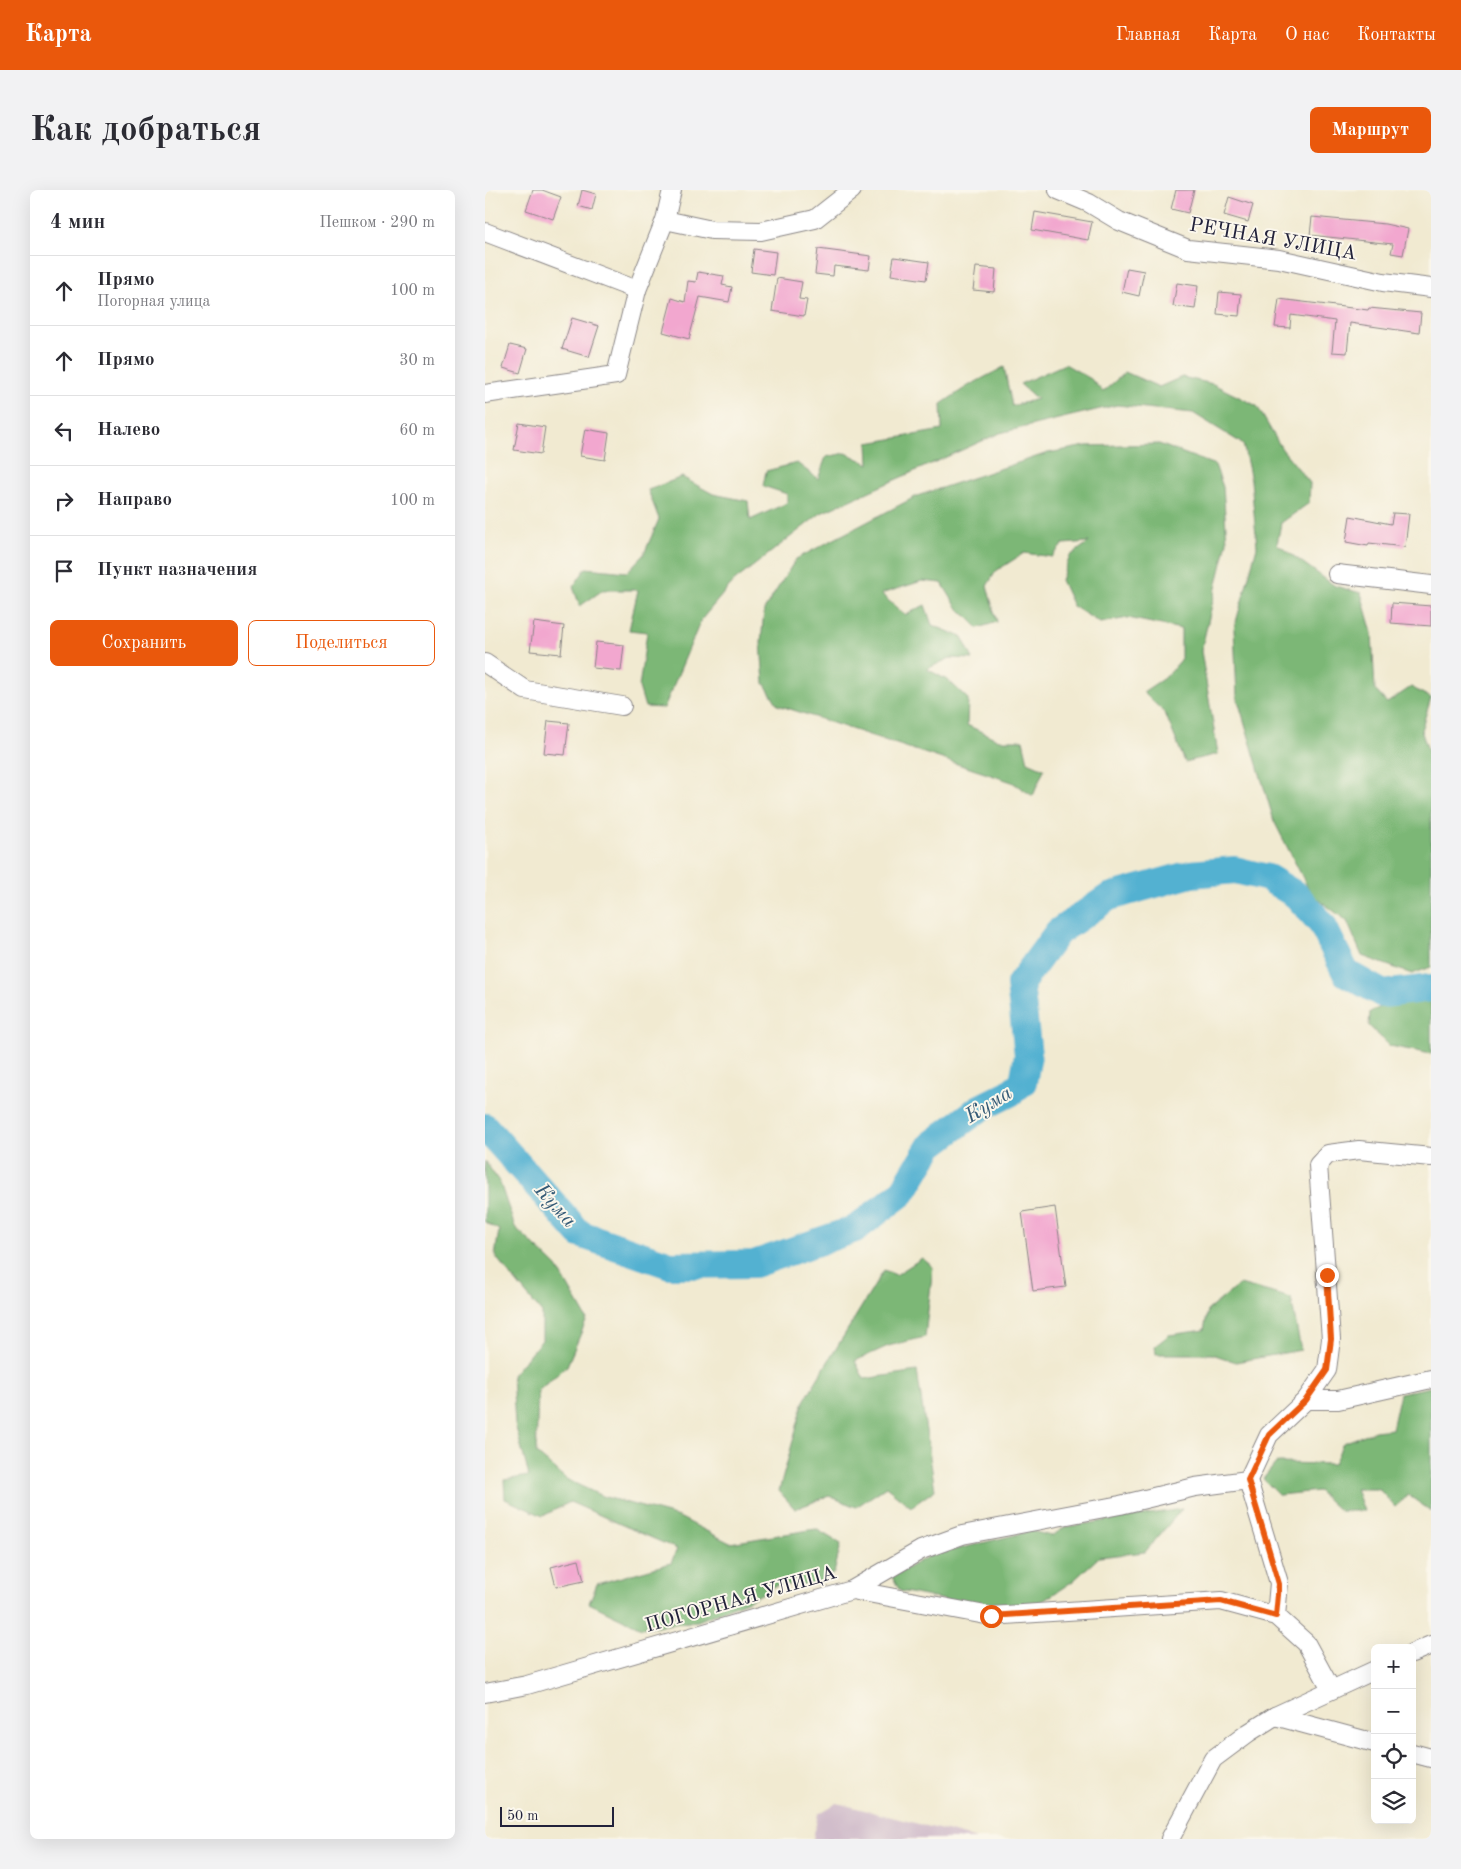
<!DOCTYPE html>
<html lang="ru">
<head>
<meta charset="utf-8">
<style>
  body { margin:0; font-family:"Old Standard TT",serif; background:#f2f2f3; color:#2b2b33 }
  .controls { position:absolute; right:15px; bottom:15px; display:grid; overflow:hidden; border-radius:8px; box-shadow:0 5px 20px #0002 }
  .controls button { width:45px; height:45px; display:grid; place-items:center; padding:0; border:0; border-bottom:1px solid #e1e1e2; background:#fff; color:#2b2b33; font:25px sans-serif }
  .scale { position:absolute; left:15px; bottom:12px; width:114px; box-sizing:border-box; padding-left:5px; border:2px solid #22223b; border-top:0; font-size:14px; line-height:18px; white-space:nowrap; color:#22223b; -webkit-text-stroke:4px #fbf7ec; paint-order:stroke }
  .stop { position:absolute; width:15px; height:15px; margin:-11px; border:4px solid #ea580c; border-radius:50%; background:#fff }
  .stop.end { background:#ea580c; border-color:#fff; box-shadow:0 1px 5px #0008 }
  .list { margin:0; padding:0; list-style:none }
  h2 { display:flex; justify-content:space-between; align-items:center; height:65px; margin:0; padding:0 20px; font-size:21px }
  h2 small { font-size:16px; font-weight:400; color:#7c7c81 }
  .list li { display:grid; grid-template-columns:32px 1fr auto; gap:15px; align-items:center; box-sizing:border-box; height:70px; padding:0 20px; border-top:1px solid #e1e1e2 }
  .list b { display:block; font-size:19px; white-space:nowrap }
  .list p { margin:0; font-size:16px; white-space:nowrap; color:#7c7c81 }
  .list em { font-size:16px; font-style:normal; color:#7c7c81 }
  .actions { display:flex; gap:10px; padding:15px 20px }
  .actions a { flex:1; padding:11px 0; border:1px solid #ea580c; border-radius:8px; text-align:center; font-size:18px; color:#ea580c }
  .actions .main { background:#ea580c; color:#fff }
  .icon { flex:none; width:28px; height:28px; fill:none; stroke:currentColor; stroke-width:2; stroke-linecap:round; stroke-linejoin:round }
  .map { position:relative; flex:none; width:946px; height:1649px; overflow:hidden; border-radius:8px }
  header { display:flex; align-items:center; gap:30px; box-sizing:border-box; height:70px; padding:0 25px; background:#ea580c; color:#fff }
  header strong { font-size:24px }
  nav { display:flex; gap:28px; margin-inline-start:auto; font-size:18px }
  .intro { display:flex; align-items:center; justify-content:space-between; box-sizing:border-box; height:120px; padding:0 30px }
  h1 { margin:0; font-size:35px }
  .button { padding:12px 22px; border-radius:8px; background:#ea580c; color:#fff; font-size:18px; font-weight:700 }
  main { display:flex; gap:30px; padding:0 30px }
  aside { flex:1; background:#fff; border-radius:8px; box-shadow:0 5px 20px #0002 }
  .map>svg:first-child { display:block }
  .industrial { fill:#d1bdcb }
  .forest { fill:#7cb776; stroke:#4f6c58 }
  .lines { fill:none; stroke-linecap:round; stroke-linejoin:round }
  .river { stroke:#52b1d1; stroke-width:28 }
  .building { fill:#f2a7cf }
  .minor-casing { stroke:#8a8686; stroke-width:20 }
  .minor { stroke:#fff; stroke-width:18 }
  .route { stroke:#ea580c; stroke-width:6 }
  .labels { text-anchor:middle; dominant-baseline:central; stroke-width:4; stroke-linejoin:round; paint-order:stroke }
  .street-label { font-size:20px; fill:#22223b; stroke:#fbf7ec }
  .water-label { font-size:21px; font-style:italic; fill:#355b77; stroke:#fbf7ec }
</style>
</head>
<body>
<header>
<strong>Карта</strong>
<nav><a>Главная</a><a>Карта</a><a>О нас</a><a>Контакты</a></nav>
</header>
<div class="intro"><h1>Как добраться</h1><a class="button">Маршрут</a></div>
<main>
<aside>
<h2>4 мин<small>Пешком · 290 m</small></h2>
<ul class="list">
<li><svg class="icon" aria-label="ahead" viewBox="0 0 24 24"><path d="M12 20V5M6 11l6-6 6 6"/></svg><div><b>Прямо</b><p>Погорная улица</p></div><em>100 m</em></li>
<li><svg class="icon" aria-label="ahead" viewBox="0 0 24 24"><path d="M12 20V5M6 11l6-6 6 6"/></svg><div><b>Прямо</b></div><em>30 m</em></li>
<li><svg class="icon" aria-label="left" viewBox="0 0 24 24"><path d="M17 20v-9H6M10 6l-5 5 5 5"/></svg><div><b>Налево</b></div><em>60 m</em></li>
<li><svg class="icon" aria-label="right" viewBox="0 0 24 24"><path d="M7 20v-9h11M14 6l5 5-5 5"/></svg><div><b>Направо</b></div><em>100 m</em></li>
<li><svg class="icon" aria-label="arrive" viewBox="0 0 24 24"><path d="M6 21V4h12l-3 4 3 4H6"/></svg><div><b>Пункт назначения</b></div></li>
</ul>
<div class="actions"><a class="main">Сохранить</a><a>Поделиться</a></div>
</aside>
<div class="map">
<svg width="946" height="1649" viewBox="0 0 946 1649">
  <rect width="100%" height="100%" fill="#fbf7ec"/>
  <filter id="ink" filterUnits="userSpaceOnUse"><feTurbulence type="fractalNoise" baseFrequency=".02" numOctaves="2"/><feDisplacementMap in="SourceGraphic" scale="10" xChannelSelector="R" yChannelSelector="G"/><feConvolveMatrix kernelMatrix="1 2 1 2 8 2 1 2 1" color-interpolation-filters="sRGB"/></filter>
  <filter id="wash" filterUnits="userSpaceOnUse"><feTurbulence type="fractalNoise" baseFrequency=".0096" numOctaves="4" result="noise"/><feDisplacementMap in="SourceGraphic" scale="20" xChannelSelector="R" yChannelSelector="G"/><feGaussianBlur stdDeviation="1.12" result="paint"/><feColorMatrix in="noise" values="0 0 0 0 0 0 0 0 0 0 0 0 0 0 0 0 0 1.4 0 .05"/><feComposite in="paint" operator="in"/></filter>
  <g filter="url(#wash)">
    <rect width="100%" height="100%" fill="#f1ead1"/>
    <!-- industrial -->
    <path class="industrial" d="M 352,1613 L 492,1649 L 328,1649 L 333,1624 Z"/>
    <!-- forest -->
    <g class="forest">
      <path d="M 580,174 L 606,189 L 618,202 L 640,182 L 674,197 L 697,187 L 728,194 L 772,216 L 797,259 L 825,293 L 824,313 L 796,333 L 792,354 L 850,396 L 876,403 L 887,443 L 890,500 L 902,513 L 926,497 L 946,508 L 936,540 L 946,569 L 946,777 L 927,784 L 877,766 L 862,731 L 826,704 L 789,631 L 752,507 L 749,439 L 772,357 L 766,290 L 758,254 L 708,223 L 632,215 L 515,243 L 336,323 L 248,392 L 216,430 L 179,518 L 160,517 L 154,497 L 162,442 L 144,440 L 153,400 L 118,400 L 95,416 L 88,397 L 101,378 L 142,382 L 159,364 L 174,329 L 163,300 L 197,287 L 228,304 L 263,311 L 265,330 L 302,313 L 302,304 L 278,296 L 281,281 L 312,273 L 333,289 L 341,267 L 361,263 L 384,274 L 383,253 L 457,240 L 456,214 L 483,196 L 519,177 L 527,216 L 552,209 L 535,194 Z"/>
      <path d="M 674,254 L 730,275 L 738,297 L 742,352 L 716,461 L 733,564 L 700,572 L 680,523 L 658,502 L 682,486 L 696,470 L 696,439 L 643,428 L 615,433 L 588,416 L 576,390 L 585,366 L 604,352 L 578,354 L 567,367 L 539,363 L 511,381 L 502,396 L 512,432 L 493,438 L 471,416 L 457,393 L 437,391 L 396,404 L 420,425 L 440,415 L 447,435 L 477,447 L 488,469 L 465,468 L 442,479 L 464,491 L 483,509 L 482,535 L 514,550 L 538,550 L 543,572 L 559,579 L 548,606 L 527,592 L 293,515 L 279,493 L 276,453 L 279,420 L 311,369 L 432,306 L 563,263 L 601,256 Z"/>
      <path d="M 946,809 L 946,864 L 905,856 L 884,836 L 885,822 L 900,815 Z"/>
      <path d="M 0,971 L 15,993 L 30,1037 L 72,1077 L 102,1129 L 82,1176 L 53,1201 L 51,1263 L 81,1289 L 117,1306 L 194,1327 L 245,1353 L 331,1339 L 356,1354 L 349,1383 L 332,1394 L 292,1395 L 271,1407 L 213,1431 L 156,1438 L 104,1413 L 112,1394 L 186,1373 L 192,1359 L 85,1312 L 58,1326 L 20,1309 L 19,1290 L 44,1286 L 30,1234 L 27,1185 L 57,1150 L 57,1123 L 10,1066 L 14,1040 L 0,1032 Z"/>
      <path d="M 437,1068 L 448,1077 L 440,1147 L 403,1156 L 370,1171 L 379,1189 L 432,1181 L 450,1300 L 426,1317 L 401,1297 L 371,1317 L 344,1306 L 310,1319 L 294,1301 L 319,1211 L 399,1080 L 411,1085 Z"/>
      <path d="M 755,1094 L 806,1108 L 816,1160 L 751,1172 L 727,1164 L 671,1164 L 670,1156 L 684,1145 L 719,1140 L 723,1120 Z"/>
      <path d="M 946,1197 L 946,1321 L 923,1305 L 910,1317 L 894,1299 L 871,1299 L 879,1321 L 855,1321 L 833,1301 L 794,1305 L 778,1289 L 791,1273 L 849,1274 L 858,1253 L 890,1241 L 907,1239 L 915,1203 Z"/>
      <path d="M 697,1319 L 660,1362 L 614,1367 L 588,1391 L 555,1413 L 503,1419 L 415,1401 L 407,1387 L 444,1366 L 546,1341 L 567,1346 L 580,1337 Z"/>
    </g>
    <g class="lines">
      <!-- river -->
      <path class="river" d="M 0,937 L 95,1044 L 185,1075 L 269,1074 L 370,1039 L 417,1003 L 446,955 L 495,918 L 525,903 L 538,892 L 543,865 L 535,794 L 573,742 L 624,707 L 706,684 L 750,680 L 783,688 L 811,705 L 837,734 L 861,783 L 898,804 L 946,798"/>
    </g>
    <g id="blocks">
      <!-- building -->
      <g class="building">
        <path d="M 48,0 L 57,0 L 76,7 L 68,29 L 41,20 Z"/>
        <path d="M 97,0 L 111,4 L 107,20 L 93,16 Z"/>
        <path d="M 691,0 L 709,0 L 703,23 L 686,19 Z"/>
        <path d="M 744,7 L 768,15 L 763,32 L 739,25 Z"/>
        <path d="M 550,22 L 607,32 L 603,50 L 547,40 Z"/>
        <path d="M 827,27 L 900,34 L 923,39 L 918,65 L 906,63 L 908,54 L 825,45 Z"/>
        <path d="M 269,59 L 291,62 L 288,85 L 266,82 Z"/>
        <path d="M 333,59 L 386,66 L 384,80 L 349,76 L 348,86 L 330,84 Z"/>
        <path d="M 409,67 L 444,72 L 441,90 L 406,85 Z"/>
        <path d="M 491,77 L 511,79 L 509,102 L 488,100 Z"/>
        <path d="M 642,78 L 659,81 L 654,106 L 637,102 Z"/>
        <path d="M 213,82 L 239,86 L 237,95 L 247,97 L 244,112 L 215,107 L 204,149 L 178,142 L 187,108 L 200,112 L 203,91 L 211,92 Z"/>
        <path d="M 292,88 L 317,92 L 314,109 L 322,110 L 319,126 L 287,121 Z"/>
        <path d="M 692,93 L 713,96 L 710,119 L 688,116 Z"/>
        <path d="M 734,102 L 756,104 L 754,126 L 732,124 Z"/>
        <path d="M 794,109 L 883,120 L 884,118 L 936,123 L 934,143 L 865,133 L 862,163 L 847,162 L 850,131 L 806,125 L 805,138 L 790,137 Z"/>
        <path d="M 87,128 L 114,136 L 104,167 L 77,159 Z"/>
        <path d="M 25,155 L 42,159 L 35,183 L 18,178 Z"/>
        <path d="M 34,233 L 60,237 L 56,264 L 29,260 Z"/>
        <path d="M 100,239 L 124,243 L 120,270 L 95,266 Z"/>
        <path d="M 908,323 L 924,324 L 920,357 L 884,353 L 883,356 L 861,352 L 865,326 L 906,334 Z"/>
        <path d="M 907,413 L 946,416 L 946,436 L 906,433 Z"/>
        <path d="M 49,432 L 79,436 L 76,464 L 45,461 Z"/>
        <path d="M 111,452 L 139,455 L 136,481 L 108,478 Z"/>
        <path d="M 63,531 L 84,533 L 80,565 L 59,563 Z"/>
        <path d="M 570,1017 L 581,1097 L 548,1101 L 537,1022 Z"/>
        <path d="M 94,1370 L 99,1391 L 71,1397 L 66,1377 Z"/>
      </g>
    </g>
  </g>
  <g filter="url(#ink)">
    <use href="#blocks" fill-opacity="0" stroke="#8a8686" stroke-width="1"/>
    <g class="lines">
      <!-- minor casing -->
      <g class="minor-casing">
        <g id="minor">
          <path d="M 573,0 L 604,13 L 634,31 L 703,59 L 794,69 L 898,92 L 946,98"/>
          <path d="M 180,30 L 227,40 L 276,41 L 330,29 L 367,0"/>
          <path d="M 0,42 L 152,100"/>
          <path d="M 0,204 L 131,185 L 152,100 L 180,30 L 187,0"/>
          <path d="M 852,384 L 946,395"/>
          <path d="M 0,473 L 40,500 L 137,516"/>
          <path d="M 821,1210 L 853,1210 L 946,1189"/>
          <path d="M 367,1400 L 436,1360 L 477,1345 L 635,1315 L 710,1297 L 763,1290"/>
          <path d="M 791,1426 L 794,1393 L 763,1290 L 784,1245 L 821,1210 L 842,1180 L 846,1149 L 833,975 L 843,964 L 874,960 L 946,967"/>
          <path d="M 927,1463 L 946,1455"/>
          <path d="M 0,1503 L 42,1495 L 367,1400 L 506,1426 L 736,1411 L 791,1426 L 821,1453 L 846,1499"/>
          <path d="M 790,1526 L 890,1553"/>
          <path d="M 927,1563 L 946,1568"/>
          <path d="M 685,1649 L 728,1569 L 763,1543 L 790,1526 L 890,1480"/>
        </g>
      </g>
      <!-- minor -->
      <use href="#minor" class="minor"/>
    </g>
  </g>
  <g class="lines" filter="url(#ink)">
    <!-- route -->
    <path class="route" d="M 506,1426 L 736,1411 L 791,1426 L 794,1394 L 763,1290 L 784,1245 L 821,1210 L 842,1180 L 846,1149 L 842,1085"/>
  </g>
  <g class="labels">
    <!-- street labels -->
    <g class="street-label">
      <text transform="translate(788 50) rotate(10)">РЕЧНАЯ УЛИЦА</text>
      <text transform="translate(256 1410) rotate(-16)">ПОГОРНАЯ УЛИЦА</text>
    </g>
    <!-- water labels -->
    <g class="water-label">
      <text transform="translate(504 915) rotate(-32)">Кума</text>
      <text transform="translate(70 1016) rotate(48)">Кума</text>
    </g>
  </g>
</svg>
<div class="controls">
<button>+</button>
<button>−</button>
<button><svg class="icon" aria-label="locate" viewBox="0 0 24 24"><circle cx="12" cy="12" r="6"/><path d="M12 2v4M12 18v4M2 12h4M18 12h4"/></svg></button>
<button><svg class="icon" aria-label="layers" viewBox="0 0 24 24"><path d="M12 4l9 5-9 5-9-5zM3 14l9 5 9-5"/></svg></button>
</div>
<div class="scale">50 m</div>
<div class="stop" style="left:506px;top:1426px"></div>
<div class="stop end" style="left:842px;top:1085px"></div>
</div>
</main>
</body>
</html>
